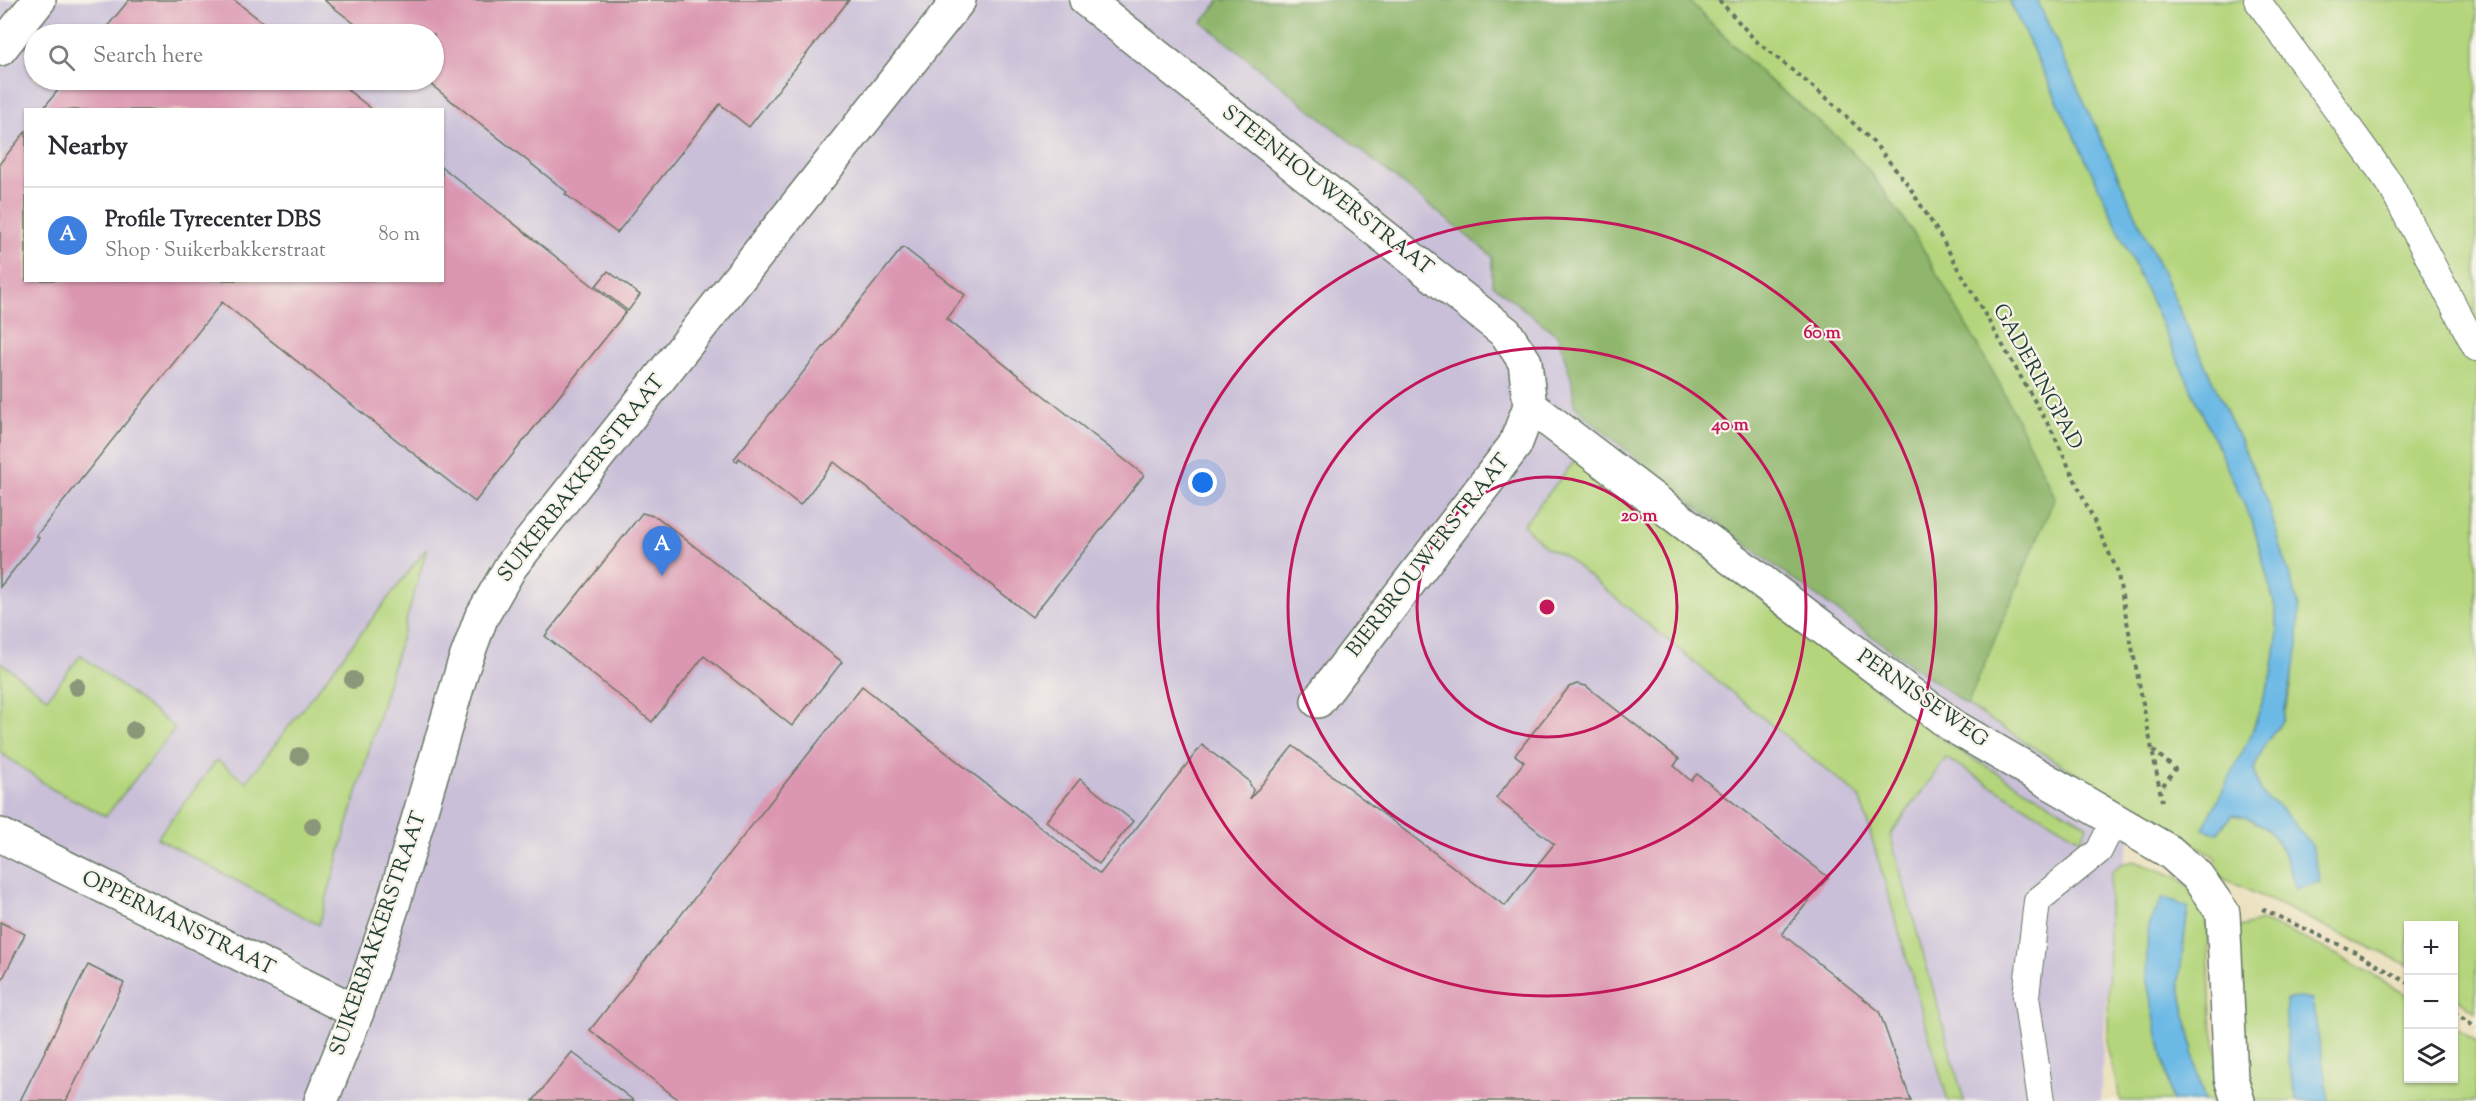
<!DOCTYPE html>
<html lang="en">
<head>
<meta charset="utf-8">
<style>
  body { margin:0; font-family:"Sorts Mill Goudy",serif; background:#f2f2f3; color:#2b2b33 }
  .controls { position:absolute; right:18px; bottom:18px; display:grid; overflow:hidden; border-radius:0px; box-shadow:0 2px 4px #0004 }
  .controls button { width:54px; height:54px; display:grid; place-items:center; padding:0; border:0; border-bottom:2px solid #e1e1e2; background:#fff; color:#2b2b33; font:30px sans-serif }
  .you { position:absolute; left:1203px; top:483px; width:21px; height:21px; margin:-15px; border:4px solid #fff; border-radius:50%; background:#1a73e8; box-shadow:0 0 0 9px #1a73e833 }
  .badge { display:grid; place-items:center; width:39px; height:39px; border-radius:50%; background:#db2777; color:#fff; font-size:20px; font-weight:700 }
  .pin { position:absolute; translate:-50% -50px; filter:drop-shadow(0 2px 3px #0008) }
  .pin::after { content:''; position:absolute; top:32px; width:21px; height:18px; background:inherit; clip-path:polygon(0 0,100% 0,50% 100%) }
  .list { margin:0; padding:0; list-style:none }
  h2 { display:flex; justify-content:space-between; align-items:center; height:78px; margin:0; padding:0 24px; font-size:26px }
  h2 small { font-size:20px; font-weight:400; color:#7c7c81 }
  .list li { display:grid; grid-template-columns:39px 1fr auto; gap:18px; align-items:center; box-sizing:border-box; height:96px; padding:0 24px; border-top:2px solid #e1e1e2 }
  .list b { display:block; font-size:22px; white-space:nowrap }
  .list p { margin:0; font-size:20px; white-space:nowrap; color:#7c7c81 }
  .list em { font-size:20px; font-style:normal; color:#7c7c81 }
  .icon { flex:none; width:33px; height:33px; fill:none; stroke:currentColor; stroke-width:2; stroke-linecap:round; stroke-linejoin:round }
  .map { position:relative; flex:none; width:2476px; height:1101px; overflow:hidden }
  .search { position:absolute; background:#fff; box-shadow:0 2px 4px #0004; left:24px; top:24px; width:420px; height:66px; display:flex; align-items:center; gap:15px; box-sizing:border-box; padding:0 21px; border-radius:33px; color:#7c7c81; font-size:22px }
  .panel { position:absolute; background:#fff; box-shadow:0 2px 4px #0004; left:24px; top:108px; width:420px; height:174px; border-radius:0px }
  .map>svg:first-child { display:block }
  .industrial { fill:#c9bfd8; fill-rule:evenodd }
  .green { fill:#b4d57c; stroke:#6a8958; stroke-width:1.5 }
  .forest { fill:#8fb66c; stroke:#577a50; stroke-width:1.5 }
  .water { fill:#6cb9e6; stroke:#467b8d; stroke-width:1.5 }
  .building { fill:#db97b1 }
  .lines { fill:none; stroke-linecap:round; stroke-linejoin:round }
  .service-casing { stroke:#667664; stroke-width:28 }
  .minor-casing { stroke:#667664; stroke-width:36 }
  .path { stroke:#667664; stroke-width:4; stroke-dasharray:4.5 4.5; stroke-linecap:butt }
  .service { stroke:#fff; stroke-width:26 }
  .minor { stroke:#fff; stroke-width:33 }
  .tree { fill:#8b9779 }
  .ring { fill:none; stroke:#c2185b; stroke-width:3 }
  .labels { text-anchor:middle; dominant-baseline:central; stroke-width:4.5; stroke-linejoin:round; paint-order:stroke }
  .street-label { font-size:21px; fill:#1f3d34; stroke:#f7f3e8 }
  .centre { fill:#c2185b; stroke:#f7f3e8; stroke-width:3 }
  .ring-label { font-size:18px; text-anchor:middle; font-weight:bold; fill:#c2185b; stroke:#f7f3e8; stroke-width:4.5; stroke-linejoin:round; paint-order:stroke }
</style>
</head>
<body>
<div class="map">
<svg width="2476" height="1101" viewBox="0 0 2476 1101">
  <rect width="100%" height="100%" fill="#f7f3e8"/>
  <filter id="ink" filterUnits="userSpaceOnUse"><feTurbulence type="fractalNoise" baseFrequency=".0167" numOctaves="2"/><feDisplacementMap in="SourceGraphic" scale="12" xChannelSelector="R" yChannelSelector="G"/><feConvolveMatrix kernelMatrix="1 2 1 2 8 2 1 2 1" color-interpolation-filters="sRGB"/></filter>
  <filter id="wash" filterUnits="userSpaceOnUse"><feTurbulence type="fractalNoise" baseFrequency=".008" numOctaves="4" result="noise"/><feDisplacementMap in="SourceGraphic" scale="24" xChannelSelector="R" yChannelSelector="G"/><feGaussianBlur stdDeviation="1.35" result="paint"/><feColorMatrix in="noise" values="0 0 0 0 0 0 0 0 0 0 0 0 0 0 0 0 0 1.4 0 .05"/><feComposite in="paint" operator="in"/></filter>
  <g filter="url(#wash)">
    <rect width="100%" height="100%" fill="#ebe0bd"/>
    <!-- industrial -->
    <path class="industrial" d="M 0,0 L 1220,0 L 1202,22 L 1492,256 L 1492,284 L 1558,336 L 1572,381 L 1575,405 L 1775,567 L 1967,705 L 2138,810 L 2112,904 L 2100,1101 L 0,1101 ZM 34,34 L 434,34 L 434,80 L 34,80 ZM 26,110 L 442,110 L 442,280 L 26,280 Z"/>
    <!-- green -->
    <g class="green">
      <path d="M 1688,0 L 2009,0 L 2096,181 L 2253,524 L 2274,602 L 2278,631 L 2272,674 L 2217,833 L 2233,815 C 2275,820 2285,853 2296,889 L 2281,809 L 2260,792 L 2254,769 L 2264,746 L 2283,719 L 2291,688 L 2266,497 L 2037,0 L 2476,0 L 2476,1012 L 2454,996 L 2454,926 L 2408,926 L 2408,965 L 2220,877 L 2215,857 L 2042,753 L 1967,705 L 2054,496 L 1999,383 L 1916,237 L 1870,172 L 1806,110 L 1765,77 Z"/>
      <path d="M 1577,458 L 1953,747 L 2087,825 L 2081,840 L 1946,758 L 1890,835 L 1964,1101 L 1948,1101 L 1860,797 L 1563,555 L 1547,548 L 1523,525 Z"/>
      <path d="M 427,548 L 319,925 L 157,838 L 217,760 L 246,782 Z"/>
      <path d="M 81,655 L 175,728 L 106,816 L 52,789 L 0,752 L 0,662 L 47,698 Z"/>
      <path d="M 2134,861 L 2177,877 L 2199,898 L 2207,917 L 2211,1019 L 2226,1101 L 2205,1101 L 2198,1077 L 2179,982 L 2188,907 L 2146,977 L 2172,1101 L 2121,1101 L 2108,1050 L 2109,897 L 2111,872 L 2121,864 Z"/>
      <path d="M 2261,921 C 2314,940 2361,967 2408,996 L 2408,1078 L 2454,1078 L 2454,1026 L 2476,1041 L 2476,1101 L 2253,1101 L 2242,1053 L 2232,929 Z"/>
    </g>
    <!-- forest -->
    <path class="forest" d="M 1220,0 L 1688,0 L 1765,77 L 1840,139 L 1870,172 L 1916,237 L 1999,383 L 2055,497 L 1967,705 L 1775,566 L 1681,495 L 1598,427 L 1574,405 L 1572,381 L 1558,336 L 1492,284 L 1492,256 L 1202,22 Z"/>
    <!-- water -->
    <g class="water">
      <path d="M 2009,0 L 2037,0 L 2266,497 L 2299,607 L 2298,647 L 2283,719 L 2264,746 L 2254,769 L 2260,792 L 2281,809 L 2312,845 L 2320,882 L 2296,889 C 2285,854 2276,820 2233,815 L 2217,833 L 2203,829 L 2251,735 L 2272,674 L 2278,631 L 2274,602 L 2253,524 L 2096,181 Z"/>
      <path d="M 2163,898 L 2188,907 L 2179,982 L 2198,1077 L 2205,1101 L 2172,1101 L 2146,977 L 2148,925 Z"/>
      <path d="M 2300,998 L 2312,1000 L 2329,1101 L 2297,1101 C 2288,1068 2285,1033 2286,999 Z"/>
    </g>
    <g id="blocks">
      <!-- building -->
      <g class="building">
        <path d="M 129,0 L 234,0 L 278,34 L 101,34 Z"/>
        <path d="M 324,0 L 849,0 L 749,127 L 720,104 L 617,233 L 565,194 L 567,192 L 425,80 L 434,80 L 434,34 L 368,34 Z"/>
        <path d="M 66,80 L 335,80 L 373,110 L 42,110 Z"/>
        <path d="M 26,131 L 26,280 L 442,280 L 442,167 L 626,312 L 475,502 L 222,302 L 36,536 L 39,538 L 0,587 L 0,163 Z"/>
        <path d="M 903,247 L 965,295 L 947,319 L 1144,475 L 1032,617 L 834,462 L 800,505 L 739,458 L 737,462 L 734,459 Z"/>
        <path d="M 608,271 L 640,295 L 628,311 L 596,286 Z"/>
        <path d="M 642,513 L 657,517 L 842,662 L 792,726 L 704,656 L 652,722 L 545,636 Z"/>
        <path d="M 1577,684 L 1586,686 L 1679,759 L 1674,766 L 1691,781 L 1697,774 L 1828,877 L 1782,934 L 1879,1011 L 1911,1101 L 680,1101 L 590,1030 L 862,686 L 1100,874 L 1202,745 L 1248,780 L 1253,790 L 1250,799 L 1293,746 L 1505,906 L 1554,844 L 1496,798 L 1524,762 L 1515,755 L 1569,687 Z"/>
        <path d="M 1080,779 L 1133,821 L 1099,864 L 1046,821 Z"/>
        <path d="M 0,922 L 25,934 L 0,984 Z"/>
        <path d="M 88,965 L 124,983 L 66,1101 L 20,1101 Z"/>
        <path d="M 572,1052 L 634,1101 L 533,1101 Z"/>
      </g>
    </g>
  </g>
  <g filter="url(#ink)">
    <use href="#blocks" fill-opacity="0" stroke="#667664" stroke-width="1.5"/>
    <g class="lines">
      <!-- service casing -->
      <g class="service-casing">
        <g id="service">
          <path d="M 2257,0 L 2390,184 L 2476,348"/>
          <path d="M 2041,1101 L 2026,996 L 2037,901 L 2099,851 L 2114,821"/>
        </g>
      </g>
      <!-- minor casing -->
      <g class="minor-casing">
        <g id="minor">
          <path d="M 1086,0 L 1506,333 L 1525,362 L 1530,406 L 1515,445 L 1318,701"/>
          <path d="M 0,49 L 39,0"/>
          <path d="M 1530,406 L 1953,726 L 2170,852 L 2197,876 L 2223,913 L 2231,1078 L 2238,1101"/>
          <path d="M 0,835 L 357,1012"/>
          <path d="M 321,1101 L 357,1012 L 393,905 L 463,667 L 481,618 L 511,566 L 959,0"/>
        </g>
      </g>
      <!-- path -->
      <g class="path">
        <path d="M 1719,0 L 1755,40 L 1829,100 L 1875,144 L 1908,185 L 1936,229 L 2053,433 L 2117,570 L 2162,801"/>
        <path d="M 2153,750 L 2175,769 L 2161,788"/>
        <path d="M 2262,909 L 2355,952 L 2408,983"/>
        <path d="M 2454,1012 L 2476,1028"/>
      </g>
      <!-- service -->
      <use href="#service" class="service"/>
      <!-- minor -->
      <use href="#minor" class="minor"/>
    </g>
    <!-- trees -->
    <g class="tree">
      <circle cx="353" cy="680" r="9"/>
      <circle cx="77" cy="687" r="9"/>
      <circle cx="134" cy="730" r="9"/>
      <circle cx="299" cy="756" r="9"/>
      <circle cx="313" cy="826" r="9"/>
    </g>
  </g>
  <!-- distance rings -->
  <g class="ring">
    <circle cx="1547" cy="607" r="130"/>
    <circle cx="1547" cy="607" r="259"/>
    <circle cx="1547" cy="607" r="389"/>
  </g>
  <g class="labels">
    <!-- street labels -->
    <g class="street-label">
      <text transform="translate(1327 191) rotate(38)">STEENHOUWERSTRAAT</text>
      <text transform="translate(2037 377) rotate(61)">GADERINGPAD</text>
      <text transform="translate(582 479) rotate(-52)">SUIKERBAKKERSTRAAT</text>
      <text transform="translate(1429 556) rotate(-52)">BIERBROUWERSTRAAT</text>
      <text transform="translate(1922 699) rotate(35)">PERNISSEWEG</text>
      <text transform="translate(178 924) rotate(26)">OPPERMANSTRAAT</text>
      <text transform="translate(379 934) rotate(-71)">SUIKERBAKKERSTRAAT</text>
    </g>
  </g>
  <circle cx="1547" cy="607" r="9" class="centre"/>
  <g class="ring-label">
    <text x="1822" y="338">60 m</text>
    <text x="1730" y="430">40 m</text>
    <text x="1639" y="521">20 m</text>
  </g>
</svg>
<div class="controls">
<button>+</button>
<button>−</button>
<button><svg class="icon" aria-label="layers" viewBox="0 0 24 24"><path d="M12 4l9 5-9 5-9-5zM3 14l9 5 9-5"/></svg></button>
</div>
<div class="you"></div>
<div class="pin badge" style="left:662px;top:576px;background:#3f7fe0">A</div>
<div class="search"><svg class="icon" aria-label="search" viewBox="0 0 24 24"><circle cx="10" cy="10" r="6"/><path d="M15 15l6 6"/></svg>Search here</div>
<section class="panel">
<h2>Nearby<small></small></h2>
<ul class="list">
<li><span class="badge" style="background:#3f7fe0">A</span><div><b>Profile Tyrecenter DBS</b><p>Shop · Suikerbakkerstraat</p></div><em>80 m</em></li>
</ul>
</section>
</div>
</body>
</html>
